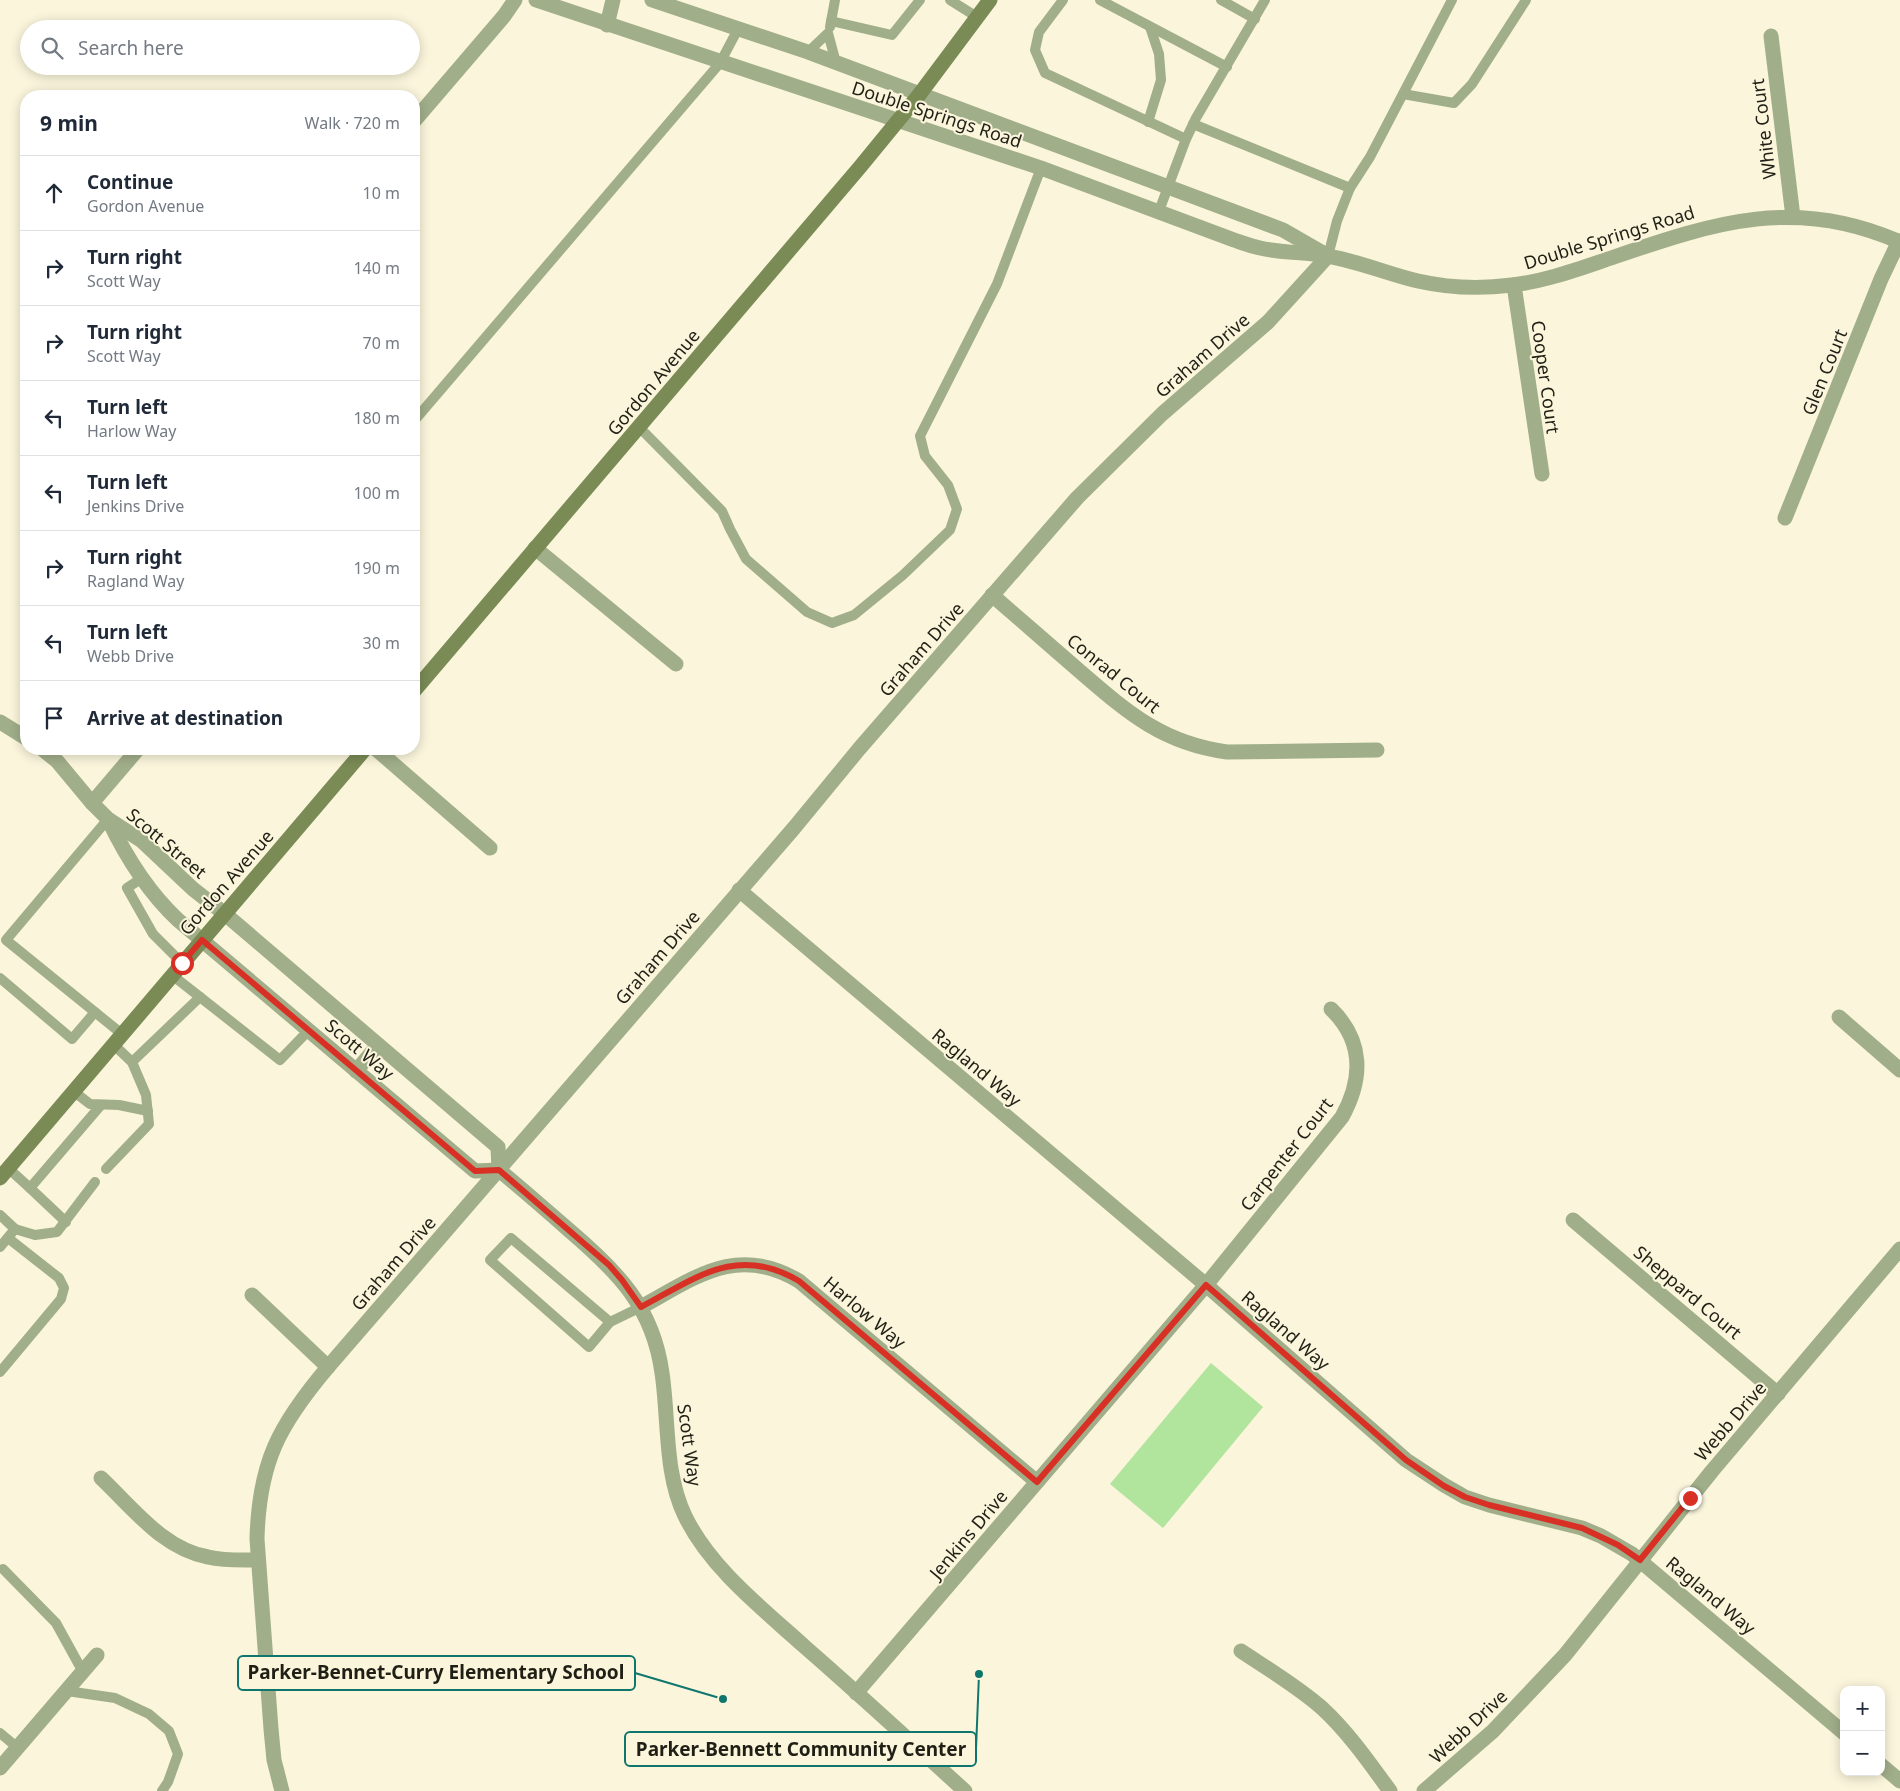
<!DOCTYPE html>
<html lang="en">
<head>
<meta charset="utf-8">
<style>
  body { margin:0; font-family:"Noto Sans",sans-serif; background:#f2f2f3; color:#1f2937 }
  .controls { position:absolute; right:15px; bottom:15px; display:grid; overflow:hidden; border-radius:10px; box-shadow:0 2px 12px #0003 }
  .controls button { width:45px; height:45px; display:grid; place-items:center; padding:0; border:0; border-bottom:1px solid #e0e1e3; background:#fff; color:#1f2937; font:25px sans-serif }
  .stop { position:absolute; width:15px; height:15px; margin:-11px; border:4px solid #d93025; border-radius:50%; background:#fff }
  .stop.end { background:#d93025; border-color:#fff; box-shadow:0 1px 5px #0008 }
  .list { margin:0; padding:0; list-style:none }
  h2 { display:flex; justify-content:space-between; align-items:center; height:65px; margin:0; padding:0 20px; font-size:21px }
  h2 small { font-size:16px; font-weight:400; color:#747a83 }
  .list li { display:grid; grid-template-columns:32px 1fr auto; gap:15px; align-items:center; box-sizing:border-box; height:75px; padding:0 20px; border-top:1px solid #e0e1e3 }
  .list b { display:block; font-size:19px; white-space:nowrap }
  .list p { margin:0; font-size:16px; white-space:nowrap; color:#747a83 }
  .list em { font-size:16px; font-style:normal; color:#747a83 }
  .icon { flex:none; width:28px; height:28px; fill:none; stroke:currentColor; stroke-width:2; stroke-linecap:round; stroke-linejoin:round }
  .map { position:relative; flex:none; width:1900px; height:1791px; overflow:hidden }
  .search { position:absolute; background:#fff; box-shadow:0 2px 12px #0003; left:20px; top:20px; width:400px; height:55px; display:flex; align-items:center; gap:12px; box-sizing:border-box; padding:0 18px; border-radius:28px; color:#747a83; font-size:19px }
  .panel { position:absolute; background:#fff; box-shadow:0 2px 12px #0003; left:20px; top:90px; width:400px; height:665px; border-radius:20px }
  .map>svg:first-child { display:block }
  .green { fill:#b1e49d }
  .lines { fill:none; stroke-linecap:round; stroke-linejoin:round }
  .lane { stroke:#a1ae8a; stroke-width:10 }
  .street { stroke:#a1ae8a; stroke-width:15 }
  .secondary { stroke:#7a8b55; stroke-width:15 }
  .route { stroke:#d93025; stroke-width:6 }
  .labels { text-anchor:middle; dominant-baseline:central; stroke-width:4; stroke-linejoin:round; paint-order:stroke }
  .street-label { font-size:18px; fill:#201f15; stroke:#faf5db }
  .leader { fill:none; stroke:#0f766e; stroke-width:2 }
  .callout-dot { fill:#0f766e; stroke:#faf5db; stroke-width:2 }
  .callout { fill:#faf5db; stroke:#0f766e; stroke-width:2 }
  .callout-label { font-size:19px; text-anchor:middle; font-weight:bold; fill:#201f15 }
</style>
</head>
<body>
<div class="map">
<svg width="1900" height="1791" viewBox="0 0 1900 1791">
  <rect width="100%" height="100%" fill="#faf5db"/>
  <!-- green -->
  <path class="green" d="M 1211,1363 L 1263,1407 L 1163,1528 L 1110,1484 Z"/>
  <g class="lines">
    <!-- lane -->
    <g class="lane">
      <path d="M 950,0 L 977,17"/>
      <path d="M 1063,0 L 1039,32 L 1035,50 L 1045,73 L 1186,139"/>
      <path d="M 1100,0 L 1227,67"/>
      <path d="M 1221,0 L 1255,19"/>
      <path d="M 831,21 L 892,35 L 920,0"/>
      <path d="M 830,27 L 835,0"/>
      <path d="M 808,52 L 828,33 L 836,63"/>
      <path d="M 1403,94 L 1454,103 L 1472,84 L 1526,0"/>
      <path d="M 1148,122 L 1161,80 L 1159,54 L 1150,27"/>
      <path d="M 1193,124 L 1350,188"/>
      <path d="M 1159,211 L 1186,139 L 1196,118 L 1265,0"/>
      <path d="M 1328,256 L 1337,221 L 1350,188 L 1370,157 L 1452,0"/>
      <path d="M 414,421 L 720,63 L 738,29"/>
      <path d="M 639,427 L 722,511 L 730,529 L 746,559 L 807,612 L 832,623 L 854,615 L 903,575 L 950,530 L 957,509 L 948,485 L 925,456 L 920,436 L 997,284 L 1041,168"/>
      <path d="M 108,819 L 6,940 L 122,1034"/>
      <path d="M 142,878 L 127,888 L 153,934 L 182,963"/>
      <path d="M 172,975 L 200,997"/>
      <path d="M 0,978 L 72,1039 L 95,1012"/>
      <path d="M 132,1062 L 200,997 L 280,1060 L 309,1030"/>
      <path d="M 73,1091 L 90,1104 L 119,1105 L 148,1111"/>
      <path d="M 8,1168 L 30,1188 L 101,1105"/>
      <path d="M 106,1169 L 149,1124 L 146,1095 L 132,1062 L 113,1044"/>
      <path d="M 30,1188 L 66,1222"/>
      <path d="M 0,1215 L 15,1229 L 0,1247"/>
      <path d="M 15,1229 L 35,1235 L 57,1232 L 95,1182"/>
      <path d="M 610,1322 L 511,1238 L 490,1260 L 589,1347 L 610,1322 L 641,1307"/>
      <path d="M 0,1372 L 61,1299 L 64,1288 L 59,1278 L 8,1238"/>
      <path d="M 3,1569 L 56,1623 L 83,1672"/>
      <path d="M 67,1691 L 115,1698 L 149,1714 L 169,1731 L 178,1754 L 168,1782 L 162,1791"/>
      <path d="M 0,1733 L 18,1748"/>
    </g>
    <!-- street -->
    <g class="street">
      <path d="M 536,0 L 1041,168 L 1234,240 C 1243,243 1251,246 1260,248 C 1282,253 1305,252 1327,256 C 1358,261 1388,274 1418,281 C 1449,288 1481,289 1512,285 C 1547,281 1581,268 1614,257 C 1715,222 1797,196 1900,242"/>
      <path d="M 652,0 L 808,52 L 1283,230 L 1323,253"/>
      <path d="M 607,25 L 613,0"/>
      <path d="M 1771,36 L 1793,217"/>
      <path d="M 414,121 L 504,16 L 515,0"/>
      <path d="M 1514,285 L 1542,474"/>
      <path d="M 1785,518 L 1881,279 L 1899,241"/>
      <path d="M 535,548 L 676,664"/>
      <path d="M 992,595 C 1020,619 1048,644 1076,668 C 1125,710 1160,743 1227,752 L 1377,750"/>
      <path d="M 0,722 L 26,738"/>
      <path d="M 42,749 L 57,761 L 92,803 L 108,819 L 142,841 L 193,889 L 225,914 L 498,1147 L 499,1170"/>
      <path d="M 376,749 L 490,848"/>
      <path d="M 92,803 L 138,749"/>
      <path d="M 108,819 C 126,857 147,891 178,920 L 475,1171 L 499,1170 C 523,1190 546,1210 570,1231 C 618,1272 653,1307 662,1373 C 669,1419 664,1473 685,1516 C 710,1568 763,1609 805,1647 C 859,1694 912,1743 965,1791"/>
      <path d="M 739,890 L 1206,1285 L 1406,1460 L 1444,1485 L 1465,1497 L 1489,1505 L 1582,1528 L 1601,1536 L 1632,1554 L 1844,1733"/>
      <path d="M 1839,1017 L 1900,1070"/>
      <path d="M 356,1071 L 378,1045"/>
      <path d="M 1573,1220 L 1778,1394"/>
      <path d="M 252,1295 L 328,1367"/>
      <path d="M 641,1307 C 696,1277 737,1244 799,1281 L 1037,1482"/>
      <path d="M 101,1478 C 133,1508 163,1549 208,1557 C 225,1561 242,1560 258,1560"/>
      <path d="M 1241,1651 C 1268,1669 1297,1686 1322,1708 C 1348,1732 1369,1762 1390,1791"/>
      <path d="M 856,1693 L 1206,1285 L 1342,1117 C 1363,1079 1364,1041 1331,1009"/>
      <path d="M 1881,1765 L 1900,1781"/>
      <path d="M 0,1768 L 97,1655"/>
      <path d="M 282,1791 L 274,1760 L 271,1729 L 257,1539 C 259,1462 279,1425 328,1367 L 794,828 L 859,749 L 1077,498 L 1162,414 L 1268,322 L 1328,256"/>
      <path d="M 1424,1791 L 1493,1731 L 1565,1655 L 1712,1471 L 1900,1249"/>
    </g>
    <!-- secondary -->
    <g class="secondary">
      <path d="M 414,691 L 860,167 L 919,95 L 990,0"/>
      <path d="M 0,1178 L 365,749"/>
    </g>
  </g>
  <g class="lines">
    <!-- route -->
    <path class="route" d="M 182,963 L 202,940 L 475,1171 L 499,1170 L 609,1265 L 622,1280 L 641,1307 C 696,1278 737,1244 799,1281 L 1037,1482 L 1206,1285 L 1406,1460 L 1444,1486 L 1465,1497 L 1489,1505 L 1582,1528 L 1618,1545 L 1640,1560 L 1690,1498"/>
  </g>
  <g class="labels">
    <!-- street labels -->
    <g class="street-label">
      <text transform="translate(937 114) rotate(18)">Double Springs Road</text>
      <text transform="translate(1763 129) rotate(-97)">White Court</text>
      <text transform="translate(1609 237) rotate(-17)">Double Springs Road</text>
      <text transform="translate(1202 355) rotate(-41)">Graham Drive</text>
      <text transform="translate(1824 372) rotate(-68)">Glen Court</text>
      <text transform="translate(1546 377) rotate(82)">Cooper Court</text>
      <text transform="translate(653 382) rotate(-50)">Gordon Avenue</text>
      <text transform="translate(921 649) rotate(-49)">Graham Drive</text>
      <text transform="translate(1114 673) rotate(39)">Conrad Court</text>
      <text transform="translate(167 843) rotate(40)">Scott Street</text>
      <text transform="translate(226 882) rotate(-49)">Gordon Avenue</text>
      <text transform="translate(657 957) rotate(-49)">Graham Drive</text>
      <text transform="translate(360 1049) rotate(40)">Scott Way</text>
      <text transform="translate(977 1067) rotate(40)">Ragland Way</text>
      <text transform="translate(1286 1154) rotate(-52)">Carpenter Court</text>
      <text transform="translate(393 1263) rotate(-49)">Graham Drive</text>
      <text transform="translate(1688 1292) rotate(40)">Sheppard Court</text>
      <text transform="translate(865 1312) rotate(40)">Harlow Way</text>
      <text transform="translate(1286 1330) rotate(41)">Ragland Way</text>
      <text transform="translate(1730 1421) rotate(-49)">Webb Drive</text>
      <text transform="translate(690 1445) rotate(82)">Scott Way</text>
      <text transform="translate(968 1534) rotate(-50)">Jenkins Drive</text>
      <text transform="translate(1711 1595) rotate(40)">Ragland Way</text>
      <text transform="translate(1468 1726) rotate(-43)">Webb Drive</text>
    </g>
  </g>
  <!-- callouts -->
  <path class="leader" d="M723 1699L635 1673M979 1674L976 1749"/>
  <g class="callout-dot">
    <circle cx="723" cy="1699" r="5"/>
    <circle cx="979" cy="1674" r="5"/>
  </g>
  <g class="callout">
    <rect x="238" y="1656" width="397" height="34" rx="5"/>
    <rect x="625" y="1732" width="351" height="34" rx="5"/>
  </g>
  <g class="callout-label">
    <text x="436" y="1679">Parker-Bennet-Curry Elementary School</text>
    <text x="801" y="1756">Parker-Bennett Community Center</text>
  </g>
</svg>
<div class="controls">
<button>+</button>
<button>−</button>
</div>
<div class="stop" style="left:182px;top:963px"></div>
<div class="stop end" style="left:1690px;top:1498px"></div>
<div class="search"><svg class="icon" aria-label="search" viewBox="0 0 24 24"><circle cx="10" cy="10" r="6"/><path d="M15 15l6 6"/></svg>Search here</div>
<section class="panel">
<h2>9 min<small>Walk · 720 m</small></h2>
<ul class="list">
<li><svg class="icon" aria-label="ahead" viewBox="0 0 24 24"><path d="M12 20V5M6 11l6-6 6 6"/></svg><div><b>Continue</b><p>Gordon Avenue</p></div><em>10 m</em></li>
<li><svg class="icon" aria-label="right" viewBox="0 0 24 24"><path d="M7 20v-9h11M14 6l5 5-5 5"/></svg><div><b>Turn right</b><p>Scott Way</p></div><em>140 m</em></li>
<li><svg class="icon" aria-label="right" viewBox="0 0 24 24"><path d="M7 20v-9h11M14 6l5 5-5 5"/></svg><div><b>Turn right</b><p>Scott Way</p></div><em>70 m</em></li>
<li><svg class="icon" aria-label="left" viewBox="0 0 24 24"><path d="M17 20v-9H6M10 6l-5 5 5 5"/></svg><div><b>Turn left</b><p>Harlow Way</p></div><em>180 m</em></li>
<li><svg class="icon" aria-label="left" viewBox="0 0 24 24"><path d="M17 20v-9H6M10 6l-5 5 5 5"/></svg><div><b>Turn left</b><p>Jenkins Drive</p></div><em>100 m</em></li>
<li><svg class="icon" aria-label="right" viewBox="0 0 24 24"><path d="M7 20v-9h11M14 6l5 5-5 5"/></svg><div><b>Turn right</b><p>Ragland Way</p></div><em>190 m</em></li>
<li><svg class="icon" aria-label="left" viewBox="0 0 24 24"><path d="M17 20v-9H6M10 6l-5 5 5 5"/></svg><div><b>Turn left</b><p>Webb Drive</p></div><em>30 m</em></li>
<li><svg class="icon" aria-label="arrive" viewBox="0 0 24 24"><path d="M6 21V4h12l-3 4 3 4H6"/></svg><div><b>Arrive at destination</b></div></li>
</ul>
</section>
</div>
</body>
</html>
